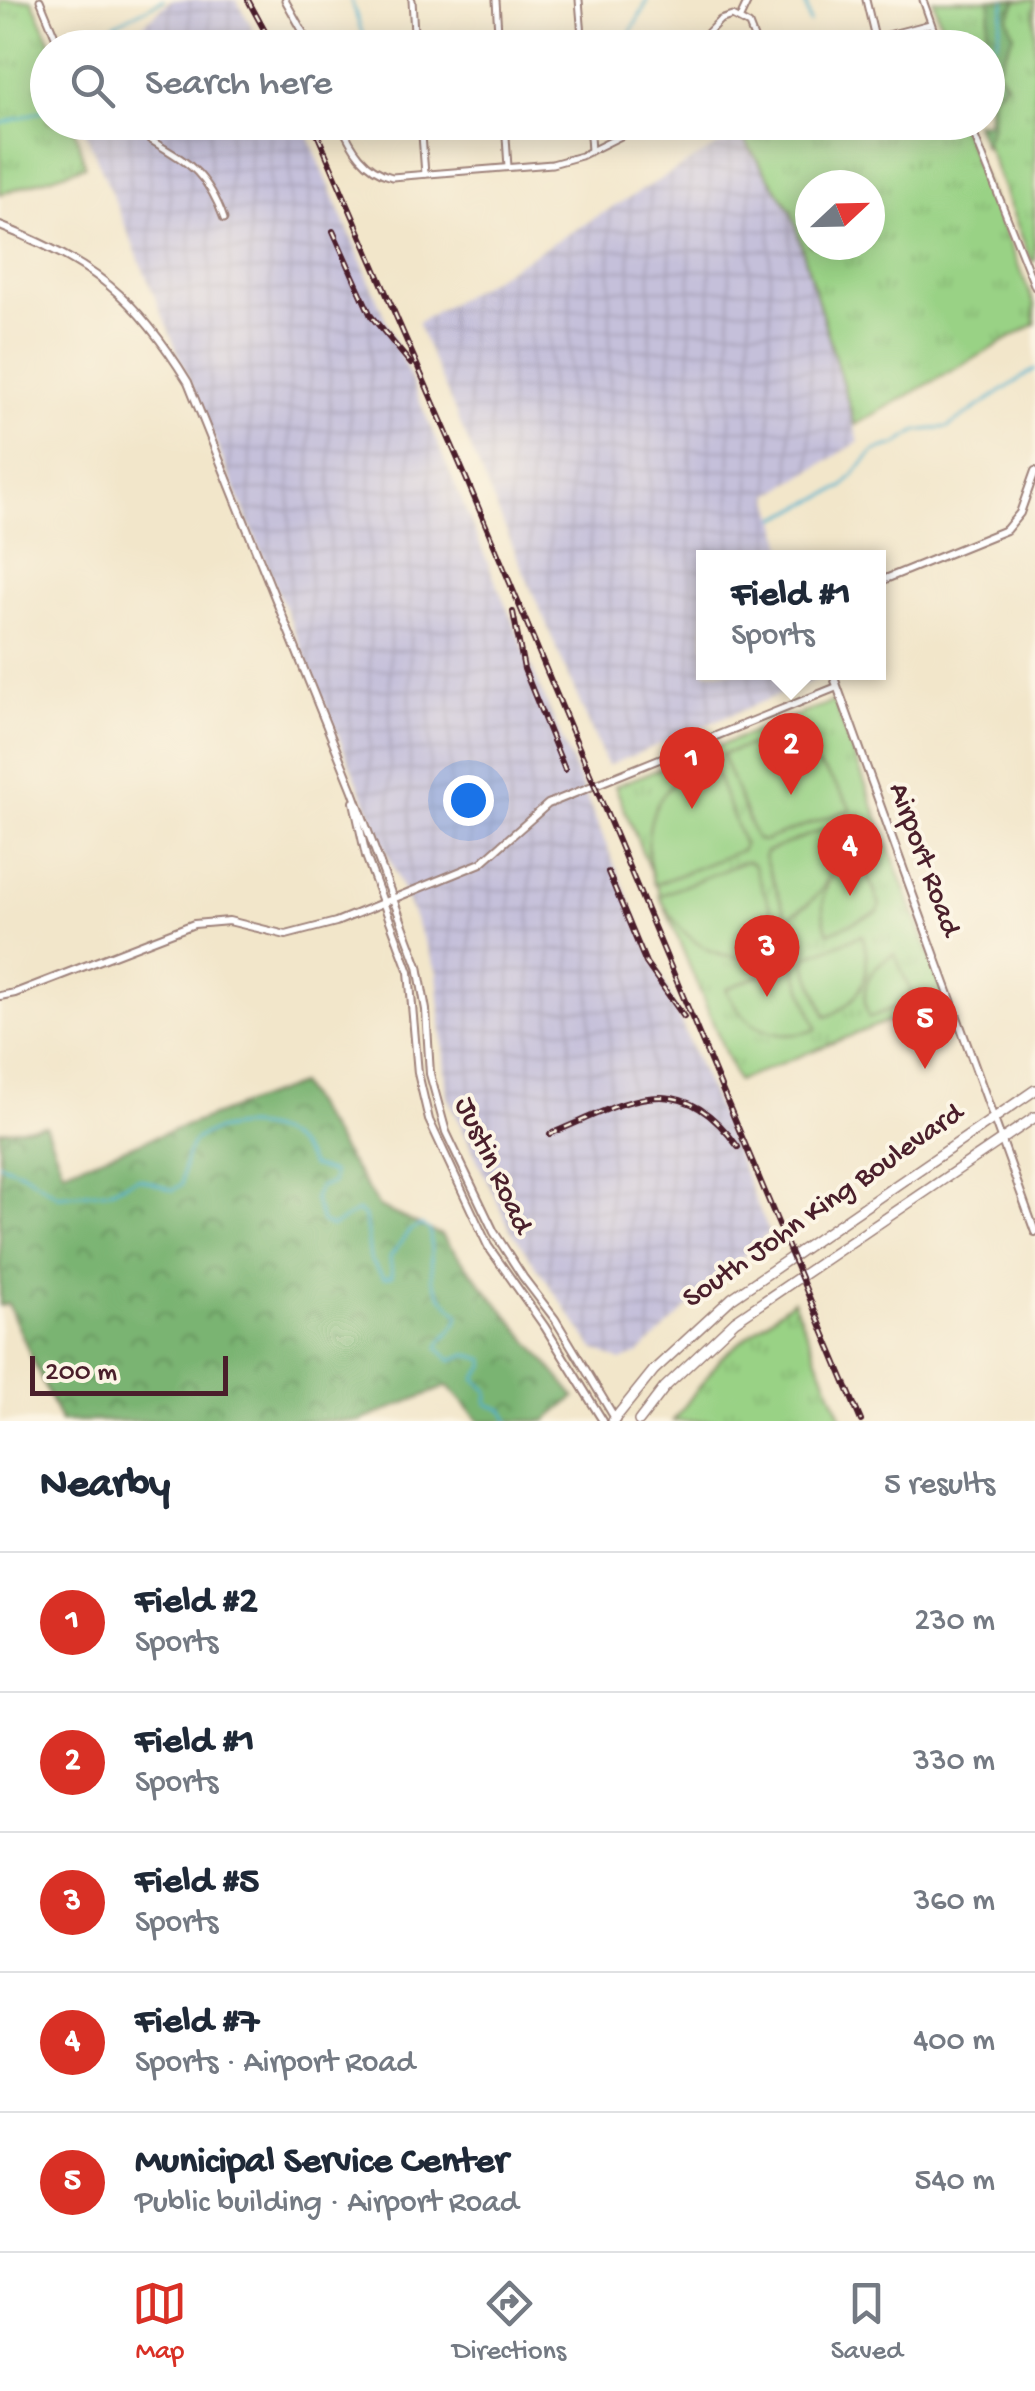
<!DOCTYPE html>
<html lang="en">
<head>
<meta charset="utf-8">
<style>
  body { margin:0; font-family:"Gochi Hand",sans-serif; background:#f2f2f3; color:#1f2937 }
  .compass { position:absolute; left:795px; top:170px; width:90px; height:90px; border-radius:50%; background:#fff; box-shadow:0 5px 25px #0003; rotate:68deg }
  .scale { position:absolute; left:30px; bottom:25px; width:198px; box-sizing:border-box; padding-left:10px; border:5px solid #4a1f2b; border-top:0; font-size:28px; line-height:35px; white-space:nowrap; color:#4a1f2b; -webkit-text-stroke:8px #fcf5e5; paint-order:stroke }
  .you { position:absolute; left:468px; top:800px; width:35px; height:35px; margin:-25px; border:8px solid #fff; border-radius:50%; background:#1a73e8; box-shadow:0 0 0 15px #1a73e833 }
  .badge { display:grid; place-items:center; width:65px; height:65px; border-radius:50%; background:#d93025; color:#fff; font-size:32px; font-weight:700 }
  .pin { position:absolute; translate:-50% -82px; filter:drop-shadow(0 2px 5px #0008) }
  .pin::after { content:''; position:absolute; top:52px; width:35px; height:30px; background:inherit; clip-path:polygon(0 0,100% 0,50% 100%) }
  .popup { position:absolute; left:696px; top:550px; width:190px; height:130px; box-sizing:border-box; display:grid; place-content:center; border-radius:0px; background:#fff; filter:drop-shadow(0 2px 8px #0005); font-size:32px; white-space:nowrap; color:#747a83 }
  .popup b { font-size:38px; color:#1f2937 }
  .popup::after { content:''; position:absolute; left:50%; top:100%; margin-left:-20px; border:20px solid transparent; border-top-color:#fff }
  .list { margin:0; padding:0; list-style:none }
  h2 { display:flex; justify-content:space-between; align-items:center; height:130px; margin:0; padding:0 40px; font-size:42px }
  h2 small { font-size:32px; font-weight:400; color:#747a83 }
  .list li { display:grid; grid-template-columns:65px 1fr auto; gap:30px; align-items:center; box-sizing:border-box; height:140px; padding:0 40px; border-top:2px solid #e0e1e3 }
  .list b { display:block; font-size:38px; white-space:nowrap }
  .list p { margin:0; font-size:32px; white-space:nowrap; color:#747a83 }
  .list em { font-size:32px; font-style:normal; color:#747a83 }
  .icon { flex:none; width:55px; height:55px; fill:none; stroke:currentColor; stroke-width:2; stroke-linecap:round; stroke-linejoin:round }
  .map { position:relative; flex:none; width:1035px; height:1421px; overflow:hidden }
  .search { position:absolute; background:#fff; box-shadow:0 5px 25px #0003; left:30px; right:30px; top:30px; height:110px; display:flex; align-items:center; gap:25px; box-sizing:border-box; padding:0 35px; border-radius:55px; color:#747a83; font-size:38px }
  .sheet { height:830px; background:#fff }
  nav { display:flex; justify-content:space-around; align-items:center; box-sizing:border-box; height:140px; border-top:2px solid #e0e1e3; background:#fff; font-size:28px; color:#747a83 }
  nav a { display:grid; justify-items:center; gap:5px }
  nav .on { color:#d93025 }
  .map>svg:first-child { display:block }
  .industrial { fill:url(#industrial-grid) }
  .grass { fill:url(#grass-tufts); stroke:#727858; stroke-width:2.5; fill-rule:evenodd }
  .forest { fill:url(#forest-crowns); stroke:#626a4e; stroke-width:2.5 }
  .pitch { fill:#99d285; stroke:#727858; stroke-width:2.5 }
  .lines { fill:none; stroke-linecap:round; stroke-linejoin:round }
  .stream { stroke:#50b1cf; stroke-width:2.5 }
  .minor-casing { stroke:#9e827a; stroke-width:9 }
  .tertiary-casing { stroke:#9e827a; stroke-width:10 }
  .primary-casing { stroke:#9e827a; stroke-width:12 }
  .minor { stroke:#fff; stroke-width:5 }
  .tertiary { stroke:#fff; stroke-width:6 }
  .primary { stroke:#fff; stroke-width:9 }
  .rail-casing { stroke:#4a1f2b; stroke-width:6 }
  .rail { stroke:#fcf5e5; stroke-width:2.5; stroke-dasharray:8; stroke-linecap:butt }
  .labels { text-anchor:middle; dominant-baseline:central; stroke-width:8; stroke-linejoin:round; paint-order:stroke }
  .street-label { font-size:30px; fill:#4a1f2b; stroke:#fcf5e5 }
</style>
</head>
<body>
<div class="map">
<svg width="1035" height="1421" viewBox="0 0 1035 1421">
  <defs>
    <pattern id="industrial-grid" width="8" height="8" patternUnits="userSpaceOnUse" patternTransform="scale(2.5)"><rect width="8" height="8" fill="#c5c0da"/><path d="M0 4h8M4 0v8" fill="none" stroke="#aba5bb"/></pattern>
    <pattern id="grass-tufts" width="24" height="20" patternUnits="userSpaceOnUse" patternTransform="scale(2.5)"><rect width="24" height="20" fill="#99d285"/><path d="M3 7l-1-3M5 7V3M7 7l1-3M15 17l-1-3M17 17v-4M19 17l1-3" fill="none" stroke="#85b473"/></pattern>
    <pattern id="forest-crowns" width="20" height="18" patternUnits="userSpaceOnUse" patternTransform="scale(2.5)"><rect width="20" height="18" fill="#7ab472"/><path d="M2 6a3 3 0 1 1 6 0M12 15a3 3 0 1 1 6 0" fill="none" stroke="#66925e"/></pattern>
  </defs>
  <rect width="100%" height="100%" fill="#fcf5e5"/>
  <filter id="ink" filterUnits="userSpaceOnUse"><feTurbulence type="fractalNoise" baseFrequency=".01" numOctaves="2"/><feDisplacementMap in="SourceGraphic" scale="20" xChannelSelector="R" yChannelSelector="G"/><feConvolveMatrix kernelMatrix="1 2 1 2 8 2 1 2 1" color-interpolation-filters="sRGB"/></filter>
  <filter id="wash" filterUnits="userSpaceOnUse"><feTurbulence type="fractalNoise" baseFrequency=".0048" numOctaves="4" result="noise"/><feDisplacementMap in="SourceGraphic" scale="40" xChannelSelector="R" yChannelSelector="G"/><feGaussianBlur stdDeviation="2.25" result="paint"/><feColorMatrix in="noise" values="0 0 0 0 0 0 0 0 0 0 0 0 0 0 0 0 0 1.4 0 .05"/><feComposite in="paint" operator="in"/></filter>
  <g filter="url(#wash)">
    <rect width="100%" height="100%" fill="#f2e6ca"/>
    <!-- industrial -->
    <g class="industrial">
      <path d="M 171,0 L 236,0 L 264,47 L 118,47 Z"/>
      <path d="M 82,123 L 303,123 L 769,1232 L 638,1354 L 621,1361 L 594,1349 L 510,1229 L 447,1096 L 437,972 Z"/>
      <path d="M 741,135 L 791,210 L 859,442 L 770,495 L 787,557 L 704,558 L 704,672 L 819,672 L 820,678 L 607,766 L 417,323 L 715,147 Z"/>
    </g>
    <!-- grass -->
    <g class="grass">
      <path d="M 0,0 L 32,0 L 53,47 L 48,48 L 48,122 L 73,123 L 85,166 L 0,194 Z"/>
      <path d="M 933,0 L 1035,0 L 1035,261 L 1031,261 L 978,123 L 988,122 L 988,48 L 949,47 Z"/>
      <path d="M 767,123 L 960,123 L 1035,306 L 1035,324 L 855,425 L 791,211 L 741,135 ZM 810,185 L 870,185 L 870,245 L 810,245 Z"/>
      <path d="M 834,701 L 946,998 L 737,1081 L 615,786 Z"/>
      <path d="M 793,1300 L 843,1421 L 673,1421 L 722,1357 Z"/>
    </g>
    <!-- forest -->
    <g class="forest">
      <path d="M 988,0 L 1017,0 L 1008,18 L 1014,34 L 997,70 L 1006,83 L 993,95 L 992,125 L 984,146 L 975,123 L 988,122 L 988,71 L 993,59 L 985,39 L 991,4 Z"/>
      <path d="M 299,1084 L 379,1207 L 441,1235 L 575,1397 L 546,1421 L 479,1421 L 448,1386 L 360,1421 L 60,1421 L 8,1304 L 0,1306 L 0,1131 L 45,1125 L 63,1171 Z"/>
    </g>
    <!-- pitch -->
    <g class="pitch">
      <path d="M 752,745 C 804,748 826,763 851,809 L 762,841 L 756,839 L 722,754 Z"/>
      <path d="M 710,758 L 744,845 L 742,850 L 654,885 C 638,824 653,787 710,758 Z"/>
      <path d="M 824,829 C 839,872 826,897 787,917 L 764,857 L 766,852 Z"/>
      <path d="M 859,855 L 880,905 L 878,912 L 828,933 C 816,899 826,872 859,855 Z"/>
      <path d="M 746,861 L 753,864 L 787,950 C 725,968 689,952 659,896 Z"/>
      <path d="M 862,935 C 874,973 863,1001 826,1017 L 805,962 L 808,956 Z"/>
      <path d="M 895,954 L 912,995 L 909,1001 L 869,1018 C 859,991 867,967 895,954 Z"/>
      <path d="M 788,964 L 794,966 L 817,1029 C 776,1044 743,1028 726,989 Z"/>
    </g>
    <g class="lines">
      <!-- stream -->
      <g class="stream">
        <path d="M 351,0 L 367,48"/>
        <path d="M 805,0 L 810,23"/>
        <path d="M 997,43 L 1005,0"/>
        <path d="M 111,48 L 118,38 L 113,25 L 163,0"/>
        <path d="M 627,48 C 626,31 643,17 647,0"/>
        <path d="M 48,78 L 48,87"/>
        <path d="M 0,124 L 48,109"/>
        <path d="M 777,518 L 843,487 L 874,451 L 896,445 L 917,431 L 948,427 L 1035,369"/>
        <path d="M 0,1164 L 22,1172 L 58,1196 L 108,1191 L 138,1178 L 173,1190 L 182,1184 C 182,1171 186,1150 196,1139 C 201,1134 211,1132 217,1130 C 257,1120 291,1129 312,1166 L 333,1173 L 332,1183 L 319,1187 L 314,1198 L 322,1222 L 331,1227 L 358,1211 L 365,1217 L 370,1259 L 384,1278 L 392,1276 L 390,1257 L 409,1231 L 421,1225 L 430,1230 L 432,1279 L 440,1295 L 459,1315 C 457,1331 442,1334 438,1348 L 451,1360 L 467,1354 L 485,1360 L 485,1366 L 475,1379 L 488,1391 L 487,1404 L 503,1410 L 509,1421"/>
      </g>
    </g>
  </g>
  <g filter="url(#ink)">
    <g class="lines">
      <!-- minor casing -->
      <g class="minor-casing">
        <g id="minor">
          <path d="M 40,0 L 60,48"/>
          <path d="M 285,0 L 312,48"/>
          <path d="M 412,0 L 415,48"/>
          <path d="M 496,0 L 499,48"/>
          <path d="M 579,0 L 583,48"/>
          <path d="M 866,0 L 875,38"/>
          <path d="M 923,0 L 940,48"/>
          <path d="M 740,18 L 748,1"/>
          <path d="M 693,48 L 720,20 L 732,16 L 749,25 L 758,48"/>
          <path d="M 838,48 L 930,24"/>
          <path d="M 125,122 C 170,158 202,156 224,219"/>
          <path d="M 340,122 C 351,147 364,170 392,177 L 552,164 L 581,156 L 649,122"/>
          <path d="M 421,122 L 425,174"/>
          <path d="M 505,122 L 508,167"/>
          <path d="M 589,122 L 591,151"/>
          <path d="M 969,122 L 1035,287"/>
        </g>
      </g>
      <!-- tertiary casing -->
      <g class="tertiary-casing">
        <g id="tertiary">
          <path d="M 0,226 C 93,262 136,297 188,382 L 353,791 L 418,966 L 426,1010 L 430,1074 L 446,1132 L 494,1232 L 523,1277 L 555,1319 L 616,1420"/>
          <path d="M 878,582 L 1006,530 L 1020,513 L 1035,471"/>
          <path d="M 832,672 L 1035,1232"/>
          <path d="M 354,802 L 366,856 L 409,972 L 418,1073 L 429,1120 L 488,1246 L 545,1327 L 603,1421"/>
          <path d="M 0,996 L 15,993 L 194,924 L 229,921 L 286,935 L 336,922 L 481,863 L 548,804 L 837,687"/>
        </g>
      </g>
      <!-- primary casing -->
      <g class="primary-casing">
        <g id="primary">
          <path d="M 613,1421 L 654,1370 L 732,1298 L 1035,1090"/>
          <path d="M 639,1421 L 665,1387 L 735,1321 L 1035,1117"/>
        </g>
      </g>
      <!-- minor -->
      <use href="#minor" class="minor"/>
      <!-- tertiary -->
      <use href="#tertiary" class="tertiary"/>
      <!-- primary -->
      <use href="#primary" class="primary"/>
      <!-- rail casing -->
      <g class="rail-casing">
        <g id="rail">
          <path d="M 248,0 L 274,48"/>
          <path d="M 312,122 L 466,478 L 861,1421"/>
          <path d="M 333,231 L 371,316 L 411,364"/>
          <path d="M 513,612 L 524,669 L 565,770"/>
          <path d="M 608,872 L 646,963 L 684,1017"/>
          <path d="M 550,1134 C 628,1102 678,1064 738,1147"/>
        </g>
      </g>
      <!-- rail -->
      <use href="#rail" class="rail"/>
    </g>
  </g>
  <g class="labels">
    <!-- street labels -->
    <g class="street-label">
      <text transform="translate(923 860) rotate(70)">Airport Road</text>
      <text transform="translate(492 1166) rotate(65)">Justin Road</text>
      <text transform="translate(824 1207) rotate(-35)">South John King Boulevard</text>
    </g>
  </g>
</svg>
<svg class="compass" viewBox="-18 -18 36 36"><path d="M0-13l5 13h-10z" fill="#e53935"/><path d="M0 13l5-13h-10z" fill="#747a83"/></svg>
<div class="scale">200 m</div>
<div class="you"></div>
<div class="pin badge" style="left:692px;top:809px">1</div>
<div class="pin badge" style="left:791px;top:795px">2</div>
<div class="popup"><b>Field #1</b>Sports</div>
<div class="pin badge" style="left:767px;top:997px">3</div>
<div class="pin badge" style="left:850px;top:896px">4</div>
<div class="pin badge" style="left:925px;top:1069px">5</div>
<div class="search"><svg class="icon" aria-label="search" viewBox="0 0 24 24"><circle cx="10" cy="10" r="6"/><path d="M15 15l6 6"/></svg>Search here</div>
</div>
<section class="sheet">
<h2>Nearby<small>5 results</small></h2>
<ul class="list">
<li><span class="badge">1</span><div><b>Field #2</b><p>Sports</p></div><em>230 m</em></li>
<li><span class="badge">2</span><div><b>Field #1</b><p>Sports</p></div><em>330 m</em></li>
<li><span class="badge">3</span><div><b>Field #5</b><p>Sports</p></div><em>360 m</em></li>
<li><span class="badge">4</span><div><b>Field #7</b><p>Sports · Airport Road</p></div><em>400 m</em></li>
<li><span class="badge">5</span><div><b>Municipal Service Center</b><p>Public building · Airport Road</p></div><em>540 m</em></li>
</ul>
</section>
<nav>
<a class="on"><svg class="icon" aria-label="map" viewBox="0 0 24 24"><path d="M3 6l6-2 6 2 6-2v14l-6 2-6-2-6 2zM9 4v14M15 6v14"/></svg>Map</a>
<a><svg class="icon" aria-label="directions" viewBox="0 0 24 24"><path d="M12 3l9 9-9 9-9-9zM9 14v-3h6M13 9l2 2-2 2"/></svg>Directions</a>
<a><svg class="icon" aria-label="saved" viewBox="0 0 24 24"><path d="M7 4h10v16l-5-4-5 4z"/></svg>Saved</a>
</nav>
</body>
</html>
